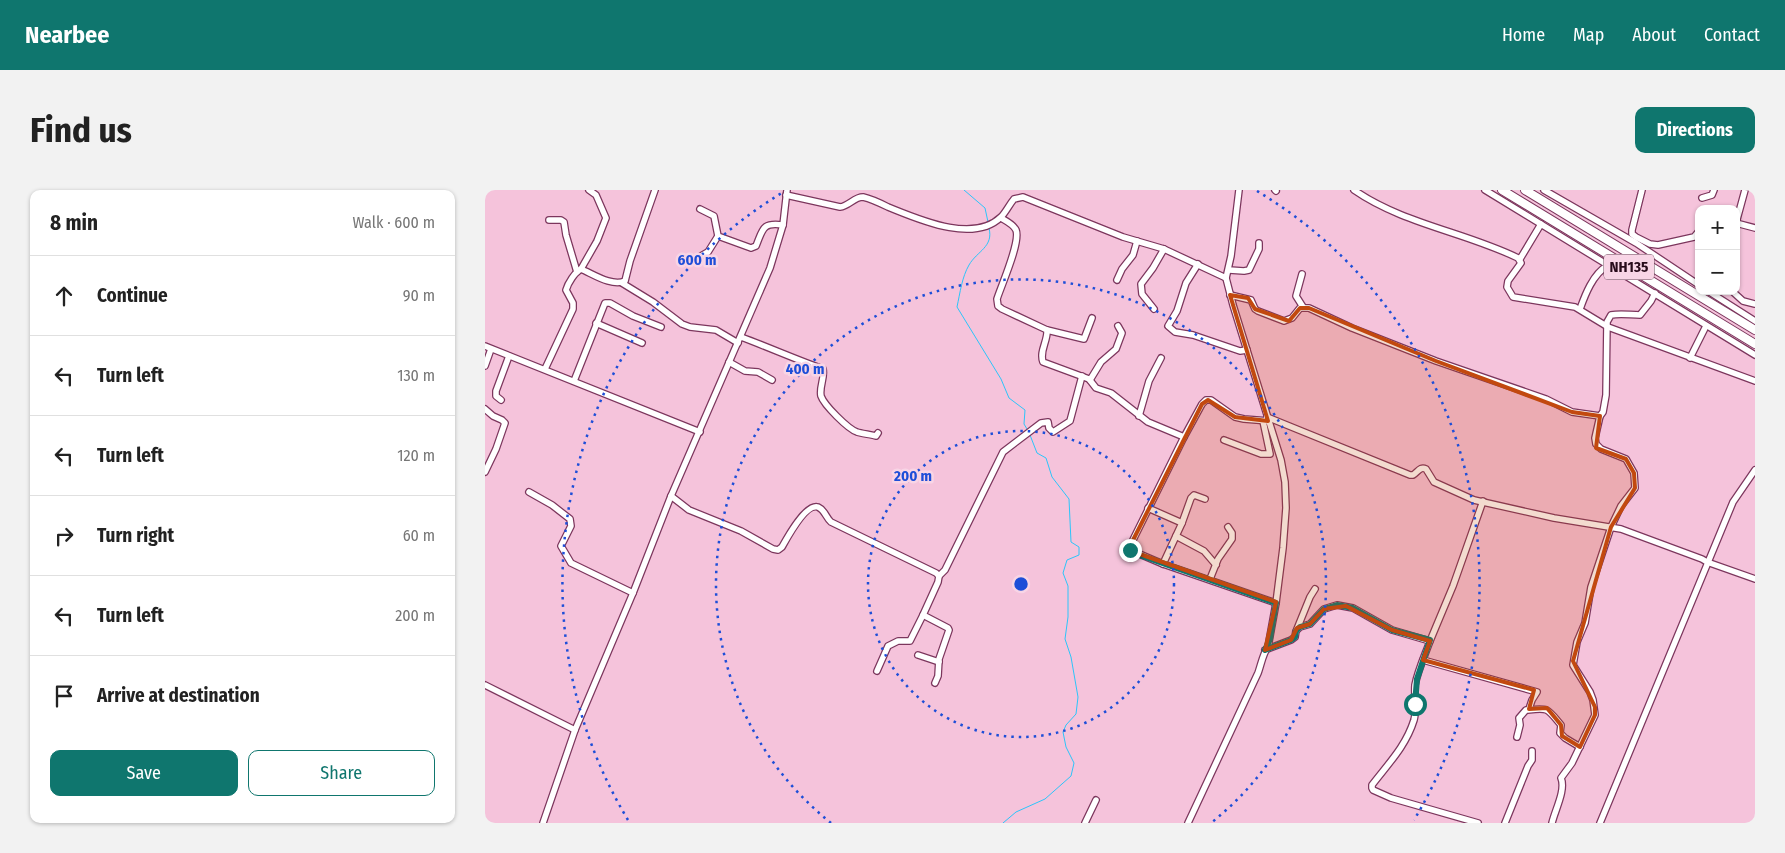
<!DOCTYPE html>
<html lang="en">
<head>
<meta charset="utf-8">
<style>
  body { margin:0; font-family:"Fira Sans Condensed",sans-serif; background:#f2f2f2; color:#222 }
  .controls { position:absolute; right:15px; top:15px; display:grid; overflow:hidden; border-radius:10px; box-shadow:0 1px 4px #0004 }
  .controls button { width:45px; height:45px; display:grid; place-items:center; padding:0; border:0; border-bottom:1px solid #e0e0e0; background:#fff; color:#222; font:25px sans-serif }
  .stop { position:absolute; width:15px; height:15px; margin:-11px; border:4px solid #0f766e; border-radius:50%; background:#fff }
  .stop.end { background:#0f766e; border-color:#fff; box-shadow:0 1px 5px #0008 }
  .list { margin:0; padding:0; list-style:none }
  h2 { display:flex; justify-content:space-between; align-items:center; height:65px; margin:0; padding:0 20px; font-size:21px }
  h2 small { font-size:16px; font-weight:400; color:#767676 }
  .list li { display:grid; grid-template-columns:32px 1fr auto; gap:15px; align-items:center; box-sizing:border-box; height:80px; padding:0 20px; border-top:1px solid #e0e0e0 }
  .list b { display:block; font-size:19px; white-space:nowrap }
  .list em { font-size:16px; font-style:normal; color:#767676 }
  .actions { display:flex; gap:10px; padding:15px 20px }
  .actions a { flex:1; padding:11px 0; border:1px solid #0f766e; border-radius:10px; text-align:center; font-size:18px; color:#0f766e }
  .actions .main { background:#0f766e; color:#fff }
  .icon { flex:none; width:28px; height:28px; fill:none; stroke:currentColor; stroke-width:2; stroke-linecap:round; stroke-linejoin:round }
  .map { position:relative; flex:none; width:1270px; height:633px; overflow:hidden; border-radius:10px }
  header { display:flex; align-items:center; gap:30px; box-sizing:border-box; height:70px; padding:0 25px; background:#0f766e; color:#fff }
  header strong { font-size:24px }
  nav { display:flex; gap:28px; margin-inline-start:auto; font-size:18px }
  .intro { display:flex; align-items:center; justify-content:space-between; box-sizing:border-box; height:120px; padding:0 30px }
  h1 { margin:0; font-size:35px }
  .button { padding:12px 22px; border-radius:10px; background:#0f766e; color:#fff; font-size:18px; font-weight:700 }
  main { display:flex; gap:30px; padding:0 30px }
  aside { flex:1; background:#fff; border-radius:10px; box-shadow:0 1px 4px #0004 }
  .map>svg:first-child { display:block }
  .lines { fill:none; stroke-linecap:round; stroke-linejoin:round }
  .stream { stroke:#2cc5fa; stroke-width:1 }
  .minor-casing { stroke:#7c365d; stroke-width:8 }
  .highway-casing { stroke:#7c365d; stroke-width:10 }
  .minor { stroke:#fff; stroke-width:5.5 }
  .highway { stroke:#fff; stroke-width:8 }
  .route { stroke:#0f766e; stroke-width:6 }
  .marked { fill:#c2490f; fill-opacity:0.2; stroke:#c2490f; stroke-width:4; stroke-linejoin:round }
  .ring { fill:none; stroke:#1d4ed8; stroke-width:2.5; stroke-dasharray:2.5 5 }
  .labels { text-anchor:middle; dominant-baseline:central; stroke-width:5; stroke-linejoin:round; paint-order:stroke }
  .shield { fill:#f8d5e6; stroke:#664858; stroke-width:1 }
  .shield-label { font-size:15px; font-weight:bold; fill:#280b1b }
  .centre { fill:#1d4ed8; stroke:#f8d5e6; stroke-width:2.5 }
  .ring-label { font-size:15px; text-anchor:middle; font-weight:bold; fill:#1d4ed8; stroke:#f8d5e6; stroke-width:5; stroke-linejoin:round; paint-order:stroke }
</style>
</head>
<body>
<header>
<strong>Nearbee</strong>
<nav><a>Home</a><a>Map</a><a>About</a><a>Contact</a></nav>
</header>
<div class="intro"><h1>Find us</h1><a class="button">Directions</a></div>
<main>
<aside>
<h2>8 min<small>Walk · 600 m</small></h2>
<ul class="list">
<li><svg class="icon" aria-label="ahead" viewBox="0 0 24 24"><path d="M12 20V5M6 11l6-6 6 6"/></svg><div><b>Continue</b></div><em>90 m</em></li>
<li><svg class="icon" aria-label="left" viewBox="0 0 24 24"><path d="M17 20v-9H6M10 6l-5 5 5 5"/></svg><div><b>Turn left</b></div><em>130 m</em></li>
<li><svg class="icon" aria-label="left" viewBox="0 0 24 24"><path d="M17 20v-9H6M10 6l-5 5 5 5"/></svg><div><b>Turn left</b></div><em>120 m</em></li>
<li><svg class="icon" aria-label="right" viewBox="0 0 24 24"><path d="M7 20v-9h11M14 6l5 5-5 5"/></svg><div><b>Turn right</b></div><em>60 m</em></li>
<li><svg class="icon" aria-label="left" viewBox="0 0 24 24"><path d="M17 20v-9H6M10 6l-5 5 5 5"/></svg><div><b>Turn left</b></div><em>200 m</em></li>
<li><svg class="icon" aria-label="arrive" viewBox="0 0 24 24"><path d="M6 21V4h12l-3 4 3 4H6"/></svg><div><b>Arrive at destination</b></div></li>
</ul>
<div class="actions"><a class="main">Save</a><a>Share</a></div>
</aside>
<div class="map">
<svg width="1270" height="633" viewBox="0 0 1270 633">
  <rect width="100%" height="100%" fill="#f5c3db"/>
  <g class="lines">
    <!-- stream -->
    <g class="stream">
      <path d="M 479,0 L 500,18 L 503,32"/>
      <path d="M 504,38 C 509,57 492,61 484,75 C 477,87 475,103 472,117 L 516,189 L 524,208 L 540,220 L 539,234 L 542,239"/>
      <path d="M 518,633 L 531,622 L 560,609 L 586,586 L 589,573 L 581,557 L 578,542 L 581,535 L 591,524 L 593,507 L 586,467 L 580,449 L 583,427 L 583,396 L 578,383 L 582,370 L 594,365 L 594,357 L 586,352 L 584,309 L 567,287 L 561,268 L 552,263 L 545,245"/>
    </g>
    <!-- minor casing -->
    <g class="minor-casing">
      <g id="minor">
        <path d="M 790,0 L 791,1"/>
        <path d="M 869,0 C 918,34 980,42 1033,68 L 1036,73 L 1023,91 L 1022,97 L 1028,107 L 1090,117 L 1123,137 L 1270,191"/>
        <path d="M 1000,0 L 1270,165"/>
        <path d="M 1059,0 L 1151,53 L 1214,95"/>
        <path d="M 1157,0 L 1147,40 L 1147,44 L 1151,47 L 1165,54 L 1173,55 L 1209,47 L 1214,41"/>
        <path d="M 1260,0 L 1251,33 L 1270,38"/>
        <path d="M 301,5 L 355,17 C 364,16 369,7 378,7 C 387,9 395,13 403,17 C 433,29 488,54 516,27 C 521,22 524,15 529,9 L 538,7 L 638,47 L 679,59 L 741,88 L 748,115 L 796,270 L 800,292 L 801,318 L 798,358 L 791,413 L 783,457 C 778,463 776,475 773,483 L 703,633"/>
        <path d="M 1217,8 L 1227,5 L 1229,0"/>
        <path d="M 215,19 L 229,26 L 233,46 L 266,58 L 271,56 C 278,39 277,32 298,35"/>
        <path d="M 516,28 C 521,31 528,34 531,40 C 536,52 516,96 512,109 L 513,116 L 517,119 L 562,140 C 563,151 554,161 558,172 L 604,189 L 611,198 L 626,203 L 663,232 L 699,247 L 717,214 L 721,210 L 726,210 L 750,227 L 759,229 L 784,231"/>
        <path d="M 64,30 L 76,30 L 79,32 L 81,45 L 92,82"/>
        <path d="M 216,66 L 223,62 L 233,46"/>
        <path d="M 1035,69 L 1056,34"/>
        <path d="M 713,74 L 701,93 L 692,121 L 683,136 L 690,142 L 708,145 L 755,161 L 762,160"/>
        <path d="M 96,79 L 112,51 L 121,28 L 111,5 L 104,0"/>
        <path d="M 744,80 L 759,81 L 764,80 L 774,59 L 774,53"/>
        <path d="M 817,84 L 811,106 L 818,117"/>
        <path d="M 741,88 L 746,66 L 754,0"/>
        <path d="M 632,90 L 637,79 L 648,65 L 652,51"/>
        <path d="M 137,93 L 168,112 L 197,134 L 205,137 L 231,140 L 253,153"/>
        <path d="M 1223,101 L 1270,131"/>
        <path d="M 1247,101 L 1258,111 L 1270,114"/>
        <path d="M 745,105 L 766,110 L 770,119 L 773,121 L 799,131 L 807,128 L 815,118 L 824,118 L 867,138 L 951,171 L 1061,209 L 1087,222 L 1115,226"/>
        <path d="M 669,119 L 657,104 L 656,94 L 668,78 L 679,59"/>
        <path d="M 1095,119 C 1100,105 1108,84 1122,76"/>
        <path d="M 111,133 L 157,153"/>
        <path d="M 562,140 L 599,149 L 607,128"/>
        <path d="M 256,147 C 283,157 310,169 338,179 C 340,188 334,197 336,206 C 339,215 363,239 372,242 C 374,243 388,245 391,246 L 393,243"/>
        <path d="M 0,156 L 215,242"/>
        <path d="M 1205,168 L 1221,136"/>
        <path d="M 244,172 L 260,181 L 273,182 L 287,190"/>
        <path d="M 0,176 L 6,159"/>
        <path d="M 60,179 L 88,119 L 88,113 L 81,100 C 83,93 90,82 96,79 C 108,84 127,97 140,91 L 145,71 L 170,0"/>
        <path d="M 605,190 L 616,172 L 631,159 L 637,143 L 633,136"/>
        <path d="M 89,191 L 120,113 L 125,113 L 148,126 L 176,137"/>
        <path d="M 16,210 L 11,206 L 11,201 L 24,166"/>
        <path d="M 0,219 L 8,226 L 17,230 L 20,233 L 11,259 L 0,282"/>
        <path d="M 654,226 L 664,191 L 676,168"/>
        <path d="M 782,227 L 925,285 L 928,285 C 933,282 935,276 941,279 L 949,292 L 989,310 L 1069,328 L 1136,339 L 1217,369 L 1222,372 L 1270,389"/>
        <path d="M 699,247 L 645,356 L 645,360 L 678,374 L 791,413"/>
        <path d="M 739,250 L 776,264 L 785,264 L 778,231"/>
        <path d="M 44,302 L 67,315 L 85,329 L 86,336 L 76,356 L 86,373 L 148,403"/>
        <path d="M 186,306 L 204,320 L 256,341 L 288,359 L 293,360 L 297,357 C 302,348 321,313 333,317 C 340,320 341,328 346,332 L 451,383 L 454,386 L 453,392 L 438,425 L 463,438 L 464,440 L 454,469 L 453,486 L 450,493"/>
        <path d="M 663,318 L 697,333 L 678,374"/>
        <path d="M 697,333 L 706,308 L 709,305 L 720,309"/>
        <path d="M 691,346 L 719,361 L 731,375"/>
        <path d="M 454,386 L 460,380 L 518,262 L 556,233 L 563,232 L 564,238 L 568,242 L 585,231 L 597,186"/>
        <path d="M 725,389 L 733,369 L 747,349 L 747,343 L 743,337"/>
        <path d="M 812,439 L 825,407 L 830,399"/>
        <path d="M 945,451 C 940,465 933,480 930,495 C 929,506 932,519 929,530 C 921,556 903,574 887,595 L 887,598 L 888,600 L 906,608 L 993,633"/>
        <path d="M 780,460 L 806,450 L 810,447 L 811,441 L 815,437 L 825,434 L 839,419 L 852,415 L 868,418 L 907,440 L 945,451 L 968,396 L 998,311"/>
        <path d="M 433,465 L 454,472"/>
        <path d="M 938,470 L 1052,502 L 1047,510 L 1044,519"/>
        <path d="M 392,481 L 403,456 L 413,451 L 425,451 L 438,425"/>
        <path d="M 0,495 L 90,540"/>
        <path d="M 1032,547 L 1035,535 L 1034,528 L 1041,520 C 1064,518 1061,517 1076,535 L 1075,543 L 1080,548 L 1095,557"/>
        <path d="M 58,633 L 90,540 L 148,403 L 186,306 L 285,78 L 298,35 L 302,0"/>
        <path d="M 600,633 L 611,610"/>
        <path d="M 1020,633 L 1043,576 L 1047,570 L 1047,561"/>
        <path d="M 1067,633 C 1070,620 1081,600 1076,588 L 1087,573 L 1110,525 L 1108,510 L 1105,502 L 1088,475 L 1092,452 L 1100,433 L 1106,397 L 1126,337 L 1136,316 L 1150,298 L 1149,283 L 1141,269 L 1116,259 L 1111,254 L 1110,248 L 1115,226 L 1118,222 L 1121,205 L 1122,132 L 1126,125 C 1136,123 1145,125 1155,125 L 1166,111 L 1170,103"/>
        <path d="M 1115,633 L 1248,312 L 1270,280"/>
      </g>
    </g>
    <!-- highway casing -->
    <g class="highway-casing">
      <g id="highway">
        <path d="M 1017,0 L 1270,154"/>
        <path d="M 1040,0 L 1270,140"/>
      </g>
    </g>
    <!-- minor -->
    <use href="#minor" class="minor"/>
    <!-- highway -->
    <use href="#highway" class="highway"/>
  </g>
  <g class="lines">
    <!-- route -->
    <path class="route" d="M 645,360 L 649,363 L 791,413 L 785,449 L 780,460 L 806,450 L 810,447 L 811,441 L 815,437 L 825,434 L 839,419 L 852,415 L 868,418 L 907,440 L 945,450 L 932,489 L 930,514"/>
  </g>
  <!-- marked area -->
  <path class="marked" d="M 745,105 L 763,108 L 770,119 L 804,131 L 815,118 L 824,118 L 951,171 L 1087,222 L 1115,226 L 1111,258 L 1141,269 L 1149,283 L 1150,298 L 1126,337 L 1088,471 L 1110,517 L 1110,525 L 1095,557 L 1077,546 L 1076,535 L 1062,518 L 1044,519 L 1049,500 L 938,470 L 945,451 L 907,440 L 861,416 L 839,419 L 825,434 L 812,438 L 806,450 L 780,460 L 791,412 L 646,361 L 645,356 L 717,214 L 723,210 L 750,227 L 783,231 Z"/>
  <!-- distance rings -->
  <g class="ring">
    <circle cx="536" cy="394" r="153"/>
    <path d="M346 633A305 305 0 1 1 726 633"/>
    <path d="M143 630A458 458 0 0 1 300 1M772 1A458 458 0 0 1 929 630"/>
  </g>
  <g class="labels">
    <!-- shield labels -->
    <rect class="shield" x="1119" y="64.5" width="50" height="25" rx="4"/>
    <g class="shield-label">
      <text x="1144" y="77">NH135</text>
    </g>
  </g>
  <circle cx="536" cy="394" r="8" class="centre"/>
  <g class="ring-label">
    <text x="212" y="75">600 m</text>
    <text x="320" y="184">400 m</text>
    <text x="428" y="291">200 m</text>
  </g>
</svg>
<div class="controls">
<button>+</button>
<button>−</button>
</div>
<div class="stop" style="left:930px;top:514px"></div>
<div class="stop end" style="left:645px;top:360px"></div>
</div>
</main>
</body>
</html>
